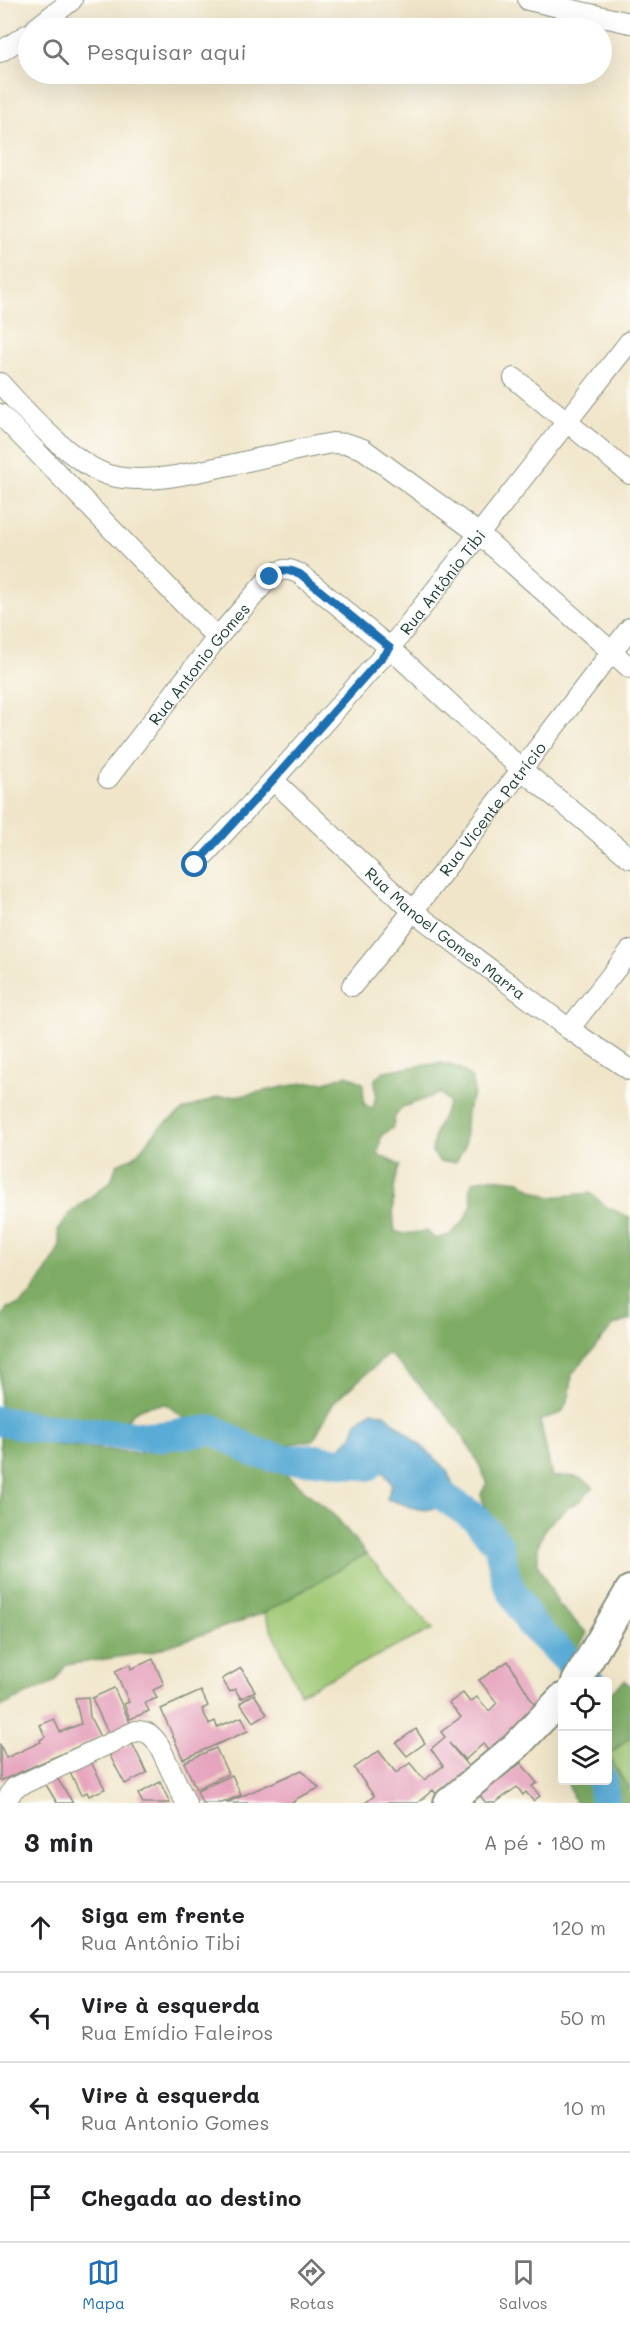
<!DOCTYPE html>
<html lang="pt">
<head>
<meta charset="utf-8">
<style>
  body { margin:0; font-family:Mali,sans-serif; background:#f2f2f2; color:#202124 }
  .controls { position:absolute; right:18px; bottom:18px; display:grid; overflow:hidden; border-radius:6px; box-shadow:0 6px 24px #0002 }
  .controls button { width:54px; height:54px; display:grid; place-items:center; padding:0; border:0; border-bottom:2px solid #e0e0e0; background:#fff; color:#202124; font:30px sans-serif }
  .stop { position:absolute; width:18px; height:18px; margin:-14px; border:4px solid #1f6fb2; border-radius:50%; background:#fff }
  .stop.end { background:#1f6fb2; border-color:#fff; box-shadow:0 2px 6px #0008 }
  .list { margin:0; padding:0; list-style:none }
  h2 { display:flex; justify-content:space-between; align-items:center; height:78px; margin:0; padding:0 24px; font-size:26px }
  h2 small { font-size:20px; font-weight:400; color:#757577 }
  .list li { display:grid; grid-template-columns:39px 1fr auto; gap:18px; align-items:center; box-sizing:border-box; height:90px; padding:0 24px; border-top:2px solid #e0e0e0 }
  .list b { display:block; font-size:22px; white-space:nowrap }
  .list p { margin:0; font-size:20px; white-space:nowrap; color:#757577 }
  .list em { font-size:20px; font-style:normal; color:#757577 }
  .icon { flex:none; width:33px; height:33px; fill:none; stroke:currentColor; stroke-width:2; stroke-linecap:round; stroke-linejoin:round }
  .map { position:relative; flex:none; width:630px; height:1803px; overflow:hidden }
  .search { position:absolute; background:#fff; box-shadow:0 6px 24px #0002; left:18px; right:18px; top:18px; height:66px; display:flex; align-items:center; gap:15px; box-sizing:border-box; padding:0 21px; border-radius:33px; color:#757577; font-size:22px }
  .sheet { height:438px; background:#fff }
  nav { display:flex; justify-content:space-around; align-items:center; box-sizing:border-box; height:84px; border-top:2px solid #e0e0e0; background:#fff; font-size:16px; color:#757577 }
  nav a { display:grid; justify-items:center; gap:3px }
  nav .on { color:#1f6fb2 }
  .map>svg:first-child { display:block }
  .green { fill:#9ec773; stroke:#5e8254; stroke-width:1.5 }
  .forest { fill:#7eac65; stroke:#4e744c; stroke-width:1.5 }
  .water { fill:#5aabd5; stroke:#3c7484; stroke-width:1.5 }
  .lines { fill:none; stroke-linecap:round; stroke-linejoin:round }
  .river { stroke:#5aabd5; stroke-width:30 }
  .building { fill:#e6a4be }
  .minor-casing { stroke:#88917e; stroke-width:22 }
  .secondary-casing { stroke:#88917e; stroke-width:32 }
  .minor { stroke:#fff; stroke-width:20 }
  .secondary { stroke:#fff; stroke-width:28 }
  .route { stroke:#1f6fb2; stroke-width:8 }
  .labels { text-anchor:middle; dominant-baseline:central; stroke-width:4.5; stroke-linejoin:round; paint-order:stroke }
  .street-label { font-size:16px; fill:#1f3d34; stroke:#fdfcf7 }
</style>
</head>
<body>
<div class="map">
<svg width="630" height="1803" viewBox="0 0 630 1803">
  <rect width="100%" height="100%" fill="#fdfcf7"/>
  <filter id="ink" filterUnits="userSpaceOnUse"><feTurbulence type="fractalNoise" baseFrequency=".0167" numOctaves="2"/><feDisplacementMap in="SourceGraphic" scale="12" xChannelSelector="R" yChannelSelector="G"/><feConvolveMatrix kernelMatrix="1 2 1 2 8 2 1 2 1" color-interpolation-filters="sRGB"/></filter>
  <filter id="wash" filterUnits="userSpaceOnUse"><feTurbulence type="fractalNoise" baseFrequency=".008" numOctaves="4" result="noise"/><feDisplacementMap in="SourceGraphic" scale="24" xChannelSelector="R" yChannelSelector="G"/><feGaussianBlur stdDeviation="1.35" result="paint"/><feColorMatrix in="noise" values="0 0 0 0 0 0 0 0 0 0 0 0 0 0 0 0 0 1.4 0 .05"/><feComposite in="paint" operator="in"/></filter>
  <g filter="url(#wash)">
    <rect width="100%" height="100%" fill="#f0e5c9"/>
    <!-- green -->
    <g class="green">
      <path d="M 366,1554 L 433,1629 L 300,1693 L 264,1613 Z"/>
      <path d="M 630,1737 L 630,1791 L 608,1755 Z"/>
    </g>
    <!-- forest -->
    <g class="forest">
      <path d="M 441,1063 L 459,1068 L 472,1079 L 474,1093 L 467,1110 L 465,1146 L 456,1162 L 440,1162 L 432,1152 L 435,1133 L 449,1103 L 441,1093 L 403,1107 L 395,1116 L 393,1127 L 381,1136 L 378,1155 L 400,1165 C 392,1182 392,1212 395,1231 L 403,1234 L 427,1231 L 435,1239 L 450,1235 L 464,1221 L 472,1204 L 470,1188 L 474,1181 L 491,1178 L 520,1181 L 534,1191 L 551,1197 L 590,1193 L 607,1207 L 630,1218 L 630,1320 L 614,1325 L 572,1374 L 570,1394 L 562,1413 L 540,1420 L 552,1477 C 568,1476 580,1474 593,1487 L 581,1500 L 567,1508 L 546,1527 L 538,1546 L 538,1565 L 559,1605 L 587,1633 L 575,1652 L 571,1652 L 555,1637 L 530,1605 L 523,1588 L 514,1574 L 506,1547 L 487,1518 L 481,1494 L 487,1482 C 464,1427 431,1396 389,1354 L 335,1401 L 313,1440 L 290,1444 L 283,1448 C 257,1443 239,1427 216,1418 L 206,1423 L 192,1424 L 166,1404 L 147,1406 L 134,1412 L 127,1420 L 108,1424 L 37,1418 L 0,1410 L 0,1322 L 7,1308 L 19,1305 L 31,1294 L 54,1259 L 60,1245 L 58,1230 L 70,1213 L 111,1181 L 117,1164 L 134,1157 L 160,1127 L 184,1110 L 218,1097 L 245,1095 L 303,1083 L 325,1082 L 347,1075 L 363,1083 L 364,1104 L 373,1109 L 376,1095 L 375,1079 L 384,1071 Z"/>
      <path d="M 0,1435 L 58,1445 L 138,1453 L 216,1443 L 285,1474 L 337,1518 L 366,1554 L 264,1613 L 151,1652 L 66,1665 L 54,1682 L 0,1707 Z"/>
      <path d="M 625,1680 L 630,1686 L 630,1737 L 608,1755 L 630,1791 L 630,1803 L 575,1803 L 567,1781 L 608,1780 L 608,1695 Z"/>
    </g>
    <!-- water -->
    <path class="water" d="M 372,1411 L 386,1415 L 437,1460 L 447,1471 L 454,1488 L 453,1497 C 426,1520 415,1506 387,1499 L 392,1484 L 384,1473 L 371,1466 C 355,1471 341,1467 327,1460 L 352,1436 L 357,1422 Z"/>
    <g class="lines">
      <!-- river -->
      <g class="river">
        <path d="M 0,1421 L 38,1428 L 153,1437 L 214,1430 L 256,1453 L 288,1460 L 319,1459 L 368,1466"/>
        <path d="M 416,1478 L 474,1517 L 498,1544 L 507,1582 L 530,1623 L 590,1682"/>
        <path d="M 602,1780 L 605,1803"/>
      </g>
    </g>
    <g id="blocks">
      <!-- building -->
      <g class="building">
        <path d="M 153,1659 L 164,1685 L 153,1690 L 157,1698 L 145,1703 L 149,1711 L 130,1719 L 124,1704 L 129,1702 L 115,1671 L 130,1664 L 131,1669 Z"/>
        <path d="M 508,1661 L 537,1709 L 491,1754 L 483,1744 L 465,1760 L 449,1743 L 472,1771 L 438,1796 L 433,1790 L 417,1803 L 365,1803 L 374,1796 L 354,1768 L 379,1751 L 396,1773 L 410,1763 L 424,1780 L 443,1766 L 431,1749 L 445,1737 L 441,1732 L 461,1717 L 449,1703 L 463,1693 L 470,1702 L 477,1697 L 489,1711 L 497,1703 L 479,1680 Z"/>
        <path d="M 241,1668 L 255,1691 L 241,1699 L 235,1689 L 230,1692 L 222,1679 Z"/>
        <path d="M 114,1688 L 130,1723 L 108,1733 L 92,1698 Z"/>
        <path d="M 201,1691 L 208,1706 L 202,1709 L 209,1724 L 215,1721 L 217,1727 L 242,1717 L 248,1731 L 183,1759 L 161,1709 Z"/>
        <path d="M 254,1694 L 267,1714 L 253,1722 L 240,1703 Z"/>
        <path d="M 88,1697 L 90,1717 L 100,1737 L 0,1781 L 0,1744 L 6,1758 L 41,1742 L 40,1740 L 45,1737 L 40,1725 L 54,1719 L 60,1732 L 81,1724 L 75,1698 Z"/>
        <path d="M 416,1729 L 425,1743 L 407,1756 L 396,1743 Z"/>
        <path d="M 132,1743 L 147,1773 L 125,1784 L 109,1754 Z"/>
        <path d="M 216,1748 L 228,1774 L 196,1789 L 184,1762 Z"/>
        <path d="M 91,1762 L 105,1789 L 89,1796 L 87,1792 L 81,1795 L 70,1772 Z"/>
        <path d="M 521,1763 L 537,1783 L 532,1786 L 540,1796 L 533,1801 L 526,1792 L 523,1795 L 517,1787 L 495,1803 L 486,1803 L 479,1794 Z"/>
        <path d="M 302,1770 L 319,1788 L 298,1798 L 293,1802 L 294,1803 L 226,1803 Z"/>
        <path d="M 232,1775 L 241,1795 L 222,1803 L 202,1803 L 197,1791 Z"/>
        <path d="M 57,1778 L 73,1803 L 57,1803 L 45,1783 Z"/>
        <path d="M 160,1782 L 170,1803 L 143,1803 L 138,1794 Z"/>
      </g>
    </g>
  </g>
  <g filter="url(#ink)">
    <use href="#blocks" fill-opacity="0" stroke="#88917e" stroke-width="1.5"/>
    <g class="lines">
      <!-- minor casing -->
      <g class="minor-casing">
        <g id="minor">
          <path d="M 528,0 L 630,23"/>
          <path d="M 36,28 L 72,0"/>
          <path d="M 0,52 L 28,34"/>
          <path d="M 514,378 L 630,474"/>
          <path d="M 0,383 C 25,411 75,467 112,476 C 150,485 196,472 234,464 C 266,457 299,449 332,443 L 348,444 L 363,449 L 478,533 L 630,668"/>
          <path d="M 0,414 L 217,638"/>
          <path id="s1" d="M 108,778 L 217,638 L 270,577 C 280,568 288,568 300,574 L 390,648 L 522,770 L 630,858"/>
          <path id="s2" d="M 273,780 L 413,911 L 569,1029 L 630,1070"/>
          <path id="s3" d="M 195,865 L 273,780 L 390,648 L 630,341"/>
          <path id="s4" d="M 352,986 L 413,911 L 630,628"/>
          <path d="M 569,1029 L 630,951"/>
          <path d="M 5,1803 L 14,1788 L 136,1731 C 148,1731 152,1735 159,1745 L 186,1803"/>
        </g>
      </g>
      <!-- secondary casing -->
      <g class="secondary-casing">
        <g id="secondary">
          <path d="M 576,1682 L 630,1590"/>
          <path d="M 448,1803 L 516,1746 L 562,1698"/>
        </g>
      </g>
      <!-- minor -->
      <use href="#minor" class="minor"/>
      <!-- secondary -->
      <use href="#secondary" class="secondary"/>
    </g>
  </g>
  <g class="lines" filter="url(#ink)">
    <!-- route -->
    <path class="route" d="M 195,865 L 273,780 L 390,648 L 300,574 C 288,568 280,569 270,577"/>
  </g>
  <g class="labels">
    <!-- street labels -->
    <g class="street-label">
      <text stroke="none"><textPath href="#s3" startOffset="376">Rua Antônio Tibi</textPath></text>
      <text stroke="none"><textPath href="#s1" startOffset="146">Rua Antonio Gomes</textPath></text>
      <text stroke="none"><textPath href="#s4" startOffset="226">Rua Vicente Patrício</textPath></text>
      <text stroke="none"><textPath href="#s2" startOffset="231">Rua Manoel Gomes Marra</textPath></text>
    </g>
  </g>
</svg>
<div class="controls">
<button><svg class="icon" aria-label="locate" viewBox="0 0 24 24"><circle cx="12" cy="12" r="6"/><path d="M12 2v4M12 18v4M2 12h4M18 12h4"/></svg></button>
<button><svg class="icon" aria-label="layers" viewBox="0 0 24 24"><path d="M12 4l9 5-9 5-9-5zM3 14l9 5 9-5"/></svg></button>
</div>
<div class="stop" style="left:195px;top:865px"></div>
<div class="stop end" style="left:270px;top:577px"></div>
<div class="search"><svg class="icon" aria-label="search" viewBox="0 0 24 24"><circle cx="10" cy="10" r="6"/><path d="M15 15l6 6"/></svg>Pesquisar aqui</div>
</div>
<section class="sheet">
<h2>3 min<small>A pé · 180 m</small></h2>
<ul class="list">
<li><svg class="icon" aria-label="ahead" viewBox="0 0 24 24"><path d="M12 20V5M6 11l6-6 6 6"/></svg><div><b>Siga em frente</b><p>Rua Antônio Tibi</p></div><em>120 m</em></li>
<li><svg class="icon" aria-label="left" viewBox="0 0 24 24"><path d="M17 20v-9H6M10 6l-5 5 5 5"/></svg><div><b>Vire à esquerda</b><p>Rua Emídio Faleiros</p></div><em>50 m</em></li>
<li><svg class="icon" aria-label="left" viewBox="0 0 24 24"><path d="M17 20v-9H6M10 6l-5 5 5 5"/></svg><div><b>Vire à esquerda</b><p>Rua Antonio Gomes</p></div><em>10 m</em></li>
<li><svg class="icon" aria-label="arrive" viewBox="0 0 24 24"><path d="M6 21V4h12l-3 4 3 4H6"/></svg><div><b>Chegada ao destino</b></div></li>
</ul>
</section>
<nav>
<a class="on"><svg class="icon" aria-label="map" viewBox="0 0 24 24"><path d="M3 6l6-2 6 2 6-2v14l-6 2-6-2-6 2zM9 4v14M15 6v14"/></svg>Mapa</a>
<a><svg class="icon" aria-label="directions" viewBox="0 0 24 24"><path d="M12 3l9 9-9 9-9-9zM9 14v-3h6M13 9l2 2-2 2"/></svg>Rotas</a>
<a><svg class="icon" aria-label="saved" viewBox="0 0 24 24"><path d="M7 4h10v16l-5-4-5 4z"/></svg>Salvos</a>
</nav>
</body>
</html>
